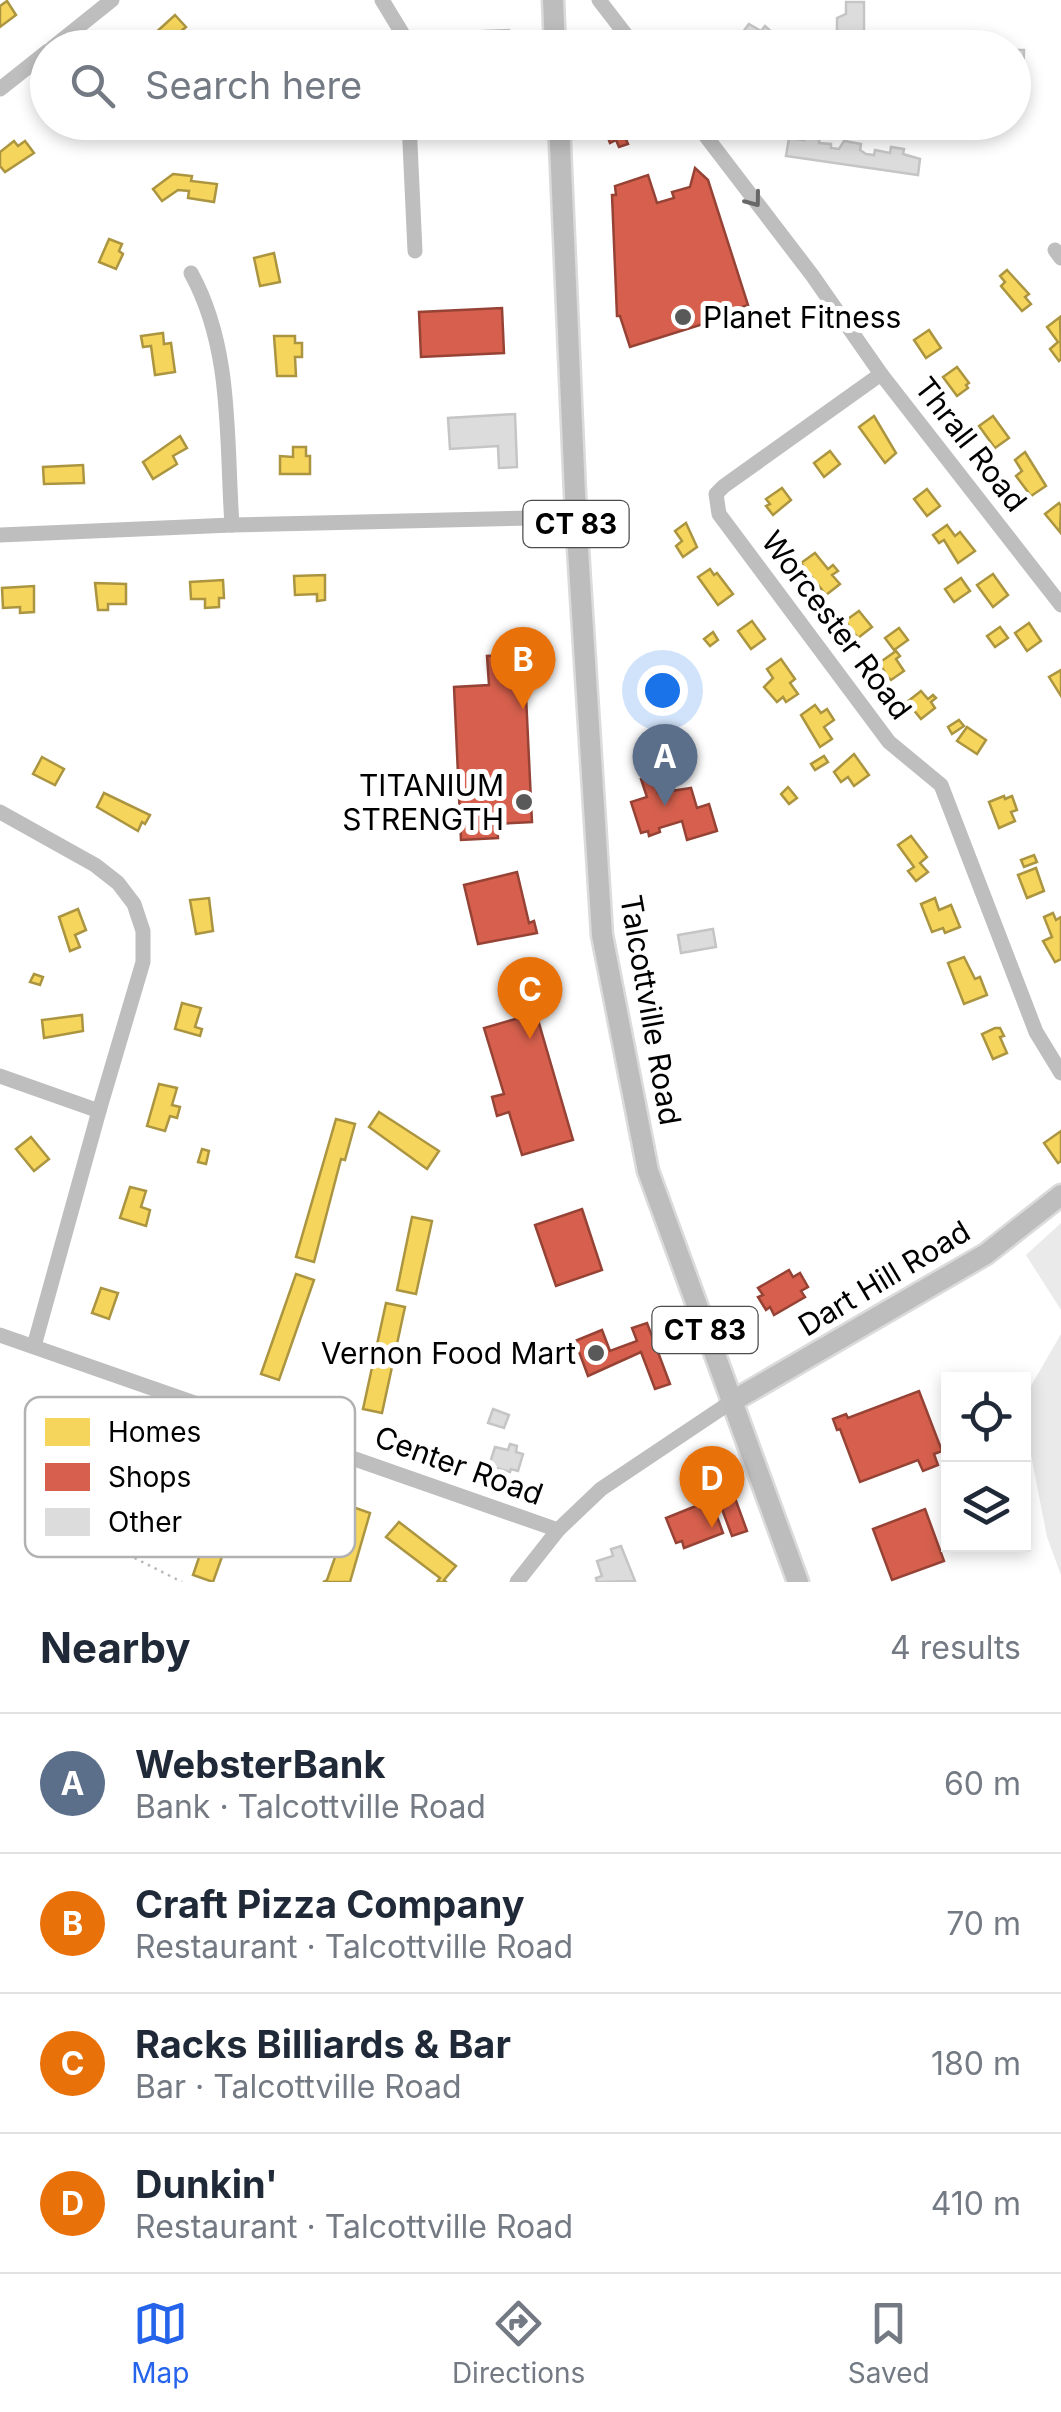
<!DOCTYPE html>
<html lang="en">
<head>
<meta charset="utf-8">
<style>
  body { margin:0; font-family:Inter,sans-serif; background:#f6f6f7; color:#1f2937 }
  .controls { position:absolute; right:30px; bottom:30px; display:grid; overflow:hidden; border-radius:0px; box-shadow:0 5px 15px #0003 }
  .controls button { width:90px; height:90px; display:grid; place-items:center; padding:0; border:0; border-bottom:2px solid #e0e1e3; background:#fff; color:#1f2937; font:50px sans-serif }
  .you { position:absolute; left:662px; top:690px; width:35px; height:35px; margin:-25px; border:8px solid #fff; border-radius:50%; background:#1a73e8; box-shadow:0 0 0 15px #1a73e833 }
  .badge { display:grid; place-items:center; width:65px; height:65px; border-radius:50%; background:#2563eb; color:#fff; font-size:32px; font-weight:700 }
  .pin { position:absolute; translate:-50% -82px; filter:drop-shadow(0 2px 5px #0008) }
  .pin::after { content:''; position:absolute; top:52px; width:35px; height:30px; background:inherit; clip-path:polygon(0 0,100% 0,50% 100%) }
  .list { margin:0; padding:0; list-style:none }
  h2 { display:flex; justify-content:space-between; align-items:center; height:130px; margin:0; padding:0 40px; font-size:42px }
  h2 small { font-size:32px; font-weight:400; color:#747a83 }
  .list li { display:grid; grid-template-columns:65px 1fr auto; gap:30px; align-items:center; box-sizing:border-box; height:140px; padding:0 40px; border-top:2px solid #e0e1e3 }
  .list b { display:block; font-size:38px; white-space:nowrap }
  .list p { margin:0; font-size:32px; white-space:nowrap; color:#747a83 }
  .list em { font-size:32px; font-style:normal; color:#747a83 }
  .icon { flex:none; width:55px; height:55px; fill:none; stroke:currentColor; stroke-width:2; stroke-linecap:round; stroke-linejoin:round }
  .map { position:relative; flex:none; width:1061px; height:1582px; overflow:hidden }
  .search { position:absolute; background:#fff; box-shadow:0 5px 15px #0003; left:30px; right:30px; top:30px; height:110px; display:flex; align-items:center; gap:25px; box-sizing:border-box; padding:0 35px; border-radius:55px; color:#747a83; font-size:38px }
  .sheet { height:690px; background:#fff }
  nav { display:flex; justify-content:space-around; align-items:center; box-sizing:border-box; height:140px; border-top:2px solid #e0e1e3; background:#fff; font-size:28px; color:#747a83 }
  nav a { display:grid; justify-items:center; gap:5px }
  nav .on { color:#2563eb }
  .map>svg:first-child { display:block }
  .green { fill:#eaeaea }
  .homes { fill:#f6d55c; stroke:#ac9540; stroke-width:2.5 }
  .shops { fill:#d6604d; stroke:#964336; stroke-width:2.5 }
  .building { fill:#dcdcdc; stroke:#c5c5c5; stroke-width:2.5 }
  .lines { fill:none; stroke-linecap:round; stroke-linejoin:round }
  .major-casing { stroke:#dbdbdb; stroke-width:25 }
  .path { stroke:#b8b8b8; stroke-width:2.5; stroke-dasharray:2.5 5; stroke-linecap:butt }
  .minor { stroke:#bebebe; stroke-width:15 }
  .major { stroke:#bdbdbd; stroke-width:20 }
  .oneway { stroke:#686868 }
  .poi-dot { fill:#595959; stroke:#fff; stroke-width:4 }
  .labels { text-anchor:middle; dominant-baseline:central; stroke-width:10; stroke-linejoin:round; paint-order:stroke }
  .shield { fill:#fff; stroke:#4c4c4c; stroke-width:2.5 }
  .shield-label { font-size:28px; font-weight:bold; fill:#000 }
  .poi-label { font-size:30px; fill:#000; stroke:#fff; text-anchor:end }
  .street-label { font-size:30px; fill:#000; stroke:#fff }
  .key { fill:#fff; stroke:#b2b2b2; stroke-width:2.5 }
  .key-label { font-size:28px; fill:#000 }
</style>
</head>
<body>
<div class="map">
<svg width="1061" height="1582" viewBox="0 0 1061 1582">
  <rect width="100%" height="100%" fill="#fff"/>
  <!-- green -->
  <g class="green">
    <path d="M 1061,1223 L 1061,1310 L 1026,1255 Z"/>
    <path d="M 1061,1334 L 1061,1575 L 1047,1537 L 1024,1419 L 1024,1398 Z"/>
  </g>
  <!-- homes -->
  <g class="homes">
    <path d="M 7,1 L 16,15 L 0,27 L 0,6 Z"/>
    <path d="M 175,15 L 186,27 L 169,41 L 173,46 L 149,48 L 147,45 L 156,38 L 153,35 Z"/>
    <path d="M 14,141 L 18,146 L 25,141 L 34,153 L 5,172 L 0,166 L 0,152 Z"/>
    <path d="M 173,174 L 192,176 L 191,181 L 217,184 L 214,202 L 188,198 L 189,191 L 178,190 L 162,201 L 153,189 Z"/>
    <path d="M 109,239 L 122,244 L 119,251 L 123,254 L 116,269 L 99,262 Z"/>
    <path d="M 274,253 L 280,282 L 260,286 L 254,258 Z"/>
    <path d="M 1007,270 L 1029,294 L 1025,297 L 1031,304 L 1022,311 L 1001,286 L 1005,282 L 1000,276 Z"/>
    <path d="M 1060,317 L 1061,359 L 1059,361 L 1050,349 L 1058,342 L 1047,327 Z"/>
    <path d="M 929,330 L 941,348 L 926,358 L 914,340 Z"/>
    <path d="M 163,333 L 164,344 L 171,343 L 175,372 L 155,375 L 151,346 L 143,347 L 141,336 Z"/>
    <path d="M 274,336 L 295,336 L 295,343 L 302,343 L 302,357 L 295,357 L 296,376 L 277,376 Z"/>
    <path d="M 957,367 L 969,383 L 966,385 L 968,388 L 957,396 L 943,377 Z"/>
    <path d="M 874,416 L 896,453 L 885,463 L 859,427 Z"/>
    <path d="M 993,416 L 1009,438 L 995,448 L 979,426 Z"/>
    <path d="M 180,436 L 187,448 L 173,456 L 177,464 L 153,479 L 143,462 Z"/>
    <path d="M 293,447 L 306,447 L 306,456 L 310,456 L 310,474 L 280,474 L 280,456 L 293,457 Z"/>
    <path d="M 830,451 L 840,464 L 824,477 L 814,463 Z"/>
    <path d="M 1025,452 L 1046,486 L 1031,496 L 1016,476 L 1022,471 L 1015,460 Z"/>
    <path d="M 83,465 L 84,483 L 44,484 L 43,467 Z"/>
    <path d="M 782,488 L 791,500 L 773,515 L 766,506 L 770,504 L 766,499 Z"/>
    <path d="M 927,489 L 940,506 L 927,516 L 914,499 Z"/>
    <path d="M 1059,503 L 1061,506 L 1060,532 L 1045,514 Z"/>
    <path d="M 686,523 L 697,547 L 683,557 L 676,546 L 682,541 L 675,531 Z"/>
    <path d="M 947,525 L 955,536 L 960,532 L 975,551 L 958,563 L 944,540 L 939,543 L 933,535 Z"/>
    <path d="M 815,553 L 828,569 L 833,565 L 838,571 L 832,575 L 840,584 L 826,595 L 801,563 Z"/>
    <path d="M 710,569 L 714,575 L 717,573 L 733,594 L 718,605 L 698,577 Z"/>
    <path d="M 993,574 L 1008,595 L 993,607 L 977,585 Z"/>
    <path d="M 325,575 L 325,600 L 317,601 L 317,594 L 295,595 L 294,576 Z"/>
    <path d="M 961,578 L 970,591 L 954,602 L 945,589 Z"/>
    <path d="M 223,580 L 224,598 L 219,598 L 219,607 L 205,608 L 205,599 L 191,599 L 190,582 Z"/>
    <path d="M 95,583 L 126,584 L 126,604 L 108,604 L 108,610 L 98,610 Z"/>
    <path d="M 34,586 L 34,612 L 20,613 L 20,607 L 3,608 L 2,588 Z"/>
    <path d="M 859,611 L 872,627 L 858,638 L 845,621 Z"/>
    <path d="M 752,621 L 765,639 L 751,649 L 738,631 Z"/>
    <path d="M 1029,623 L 1041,641 L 1027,651 L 1015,633 Z"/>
    <path d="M 1000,627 L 1008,638 L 995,647 L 987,636 Z"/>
    <path d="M 899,628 L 908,640 L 894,650 L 885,638 Z"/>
    <path d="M 713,632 L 718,640 L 710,646 L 704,639 Z"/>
    <path d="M 896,651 L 900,656 L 896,659 L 904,671 L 891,680 L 882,672 L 884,671 L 879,663 Z"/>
    <path d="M 781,659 L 795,679 L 790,683 L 798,694 L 786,702 L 783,697 L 777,702 L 764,687 L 773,678 L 767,669 Z"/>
    <path d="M 1061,670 L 1061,696 L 1049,677 Z"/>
    <path d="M 921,691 L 928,699 L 933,695 L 936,698 L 931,702 L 935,708 L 921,719 L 907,702 Z"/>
    <path d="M 815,705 L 821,713 L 827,709 L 834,720 L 824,727 L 832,739 L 820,747 L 801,715 Z"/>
    <path d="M 959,720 L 964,726 L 952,734 L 948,727 Z"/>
    <path d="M 967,727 L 986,740 L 977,754 L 957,741 Z"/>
    <path d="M 854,754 L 869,775 L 854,786 L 848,777 L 841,782 L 834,772 Z"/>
    <path d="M 824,756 L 828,762 L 815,770 L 811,764 Z"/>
    <path d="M 42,757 L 64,769 L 55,785 L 33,774 Z"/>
    <path d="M 788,787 L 797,798 L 789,804 L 781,794 Z"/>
    <path d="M 104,793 L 150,815 L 145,824 L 142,822 L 138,831 L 97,807 Z"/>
    <path d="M 1004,796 L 1005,799 L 1012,796 L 1017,810 L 1011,812 L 1015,821 L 999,828 L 989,802 Z"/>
    <path d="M 911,836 L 927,857 L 920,863 L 928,872 L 916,881 L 908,871 L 914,867 L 898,845 Z"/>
    <path d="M 1034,855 L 1037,862 L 1024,867 L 1021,860 Z"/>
    <path d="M 1036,868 L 1044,891 L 1027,898 L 1018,875 Z"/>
    <path d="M 209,898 L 213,931 L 196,934 L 190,900 Z"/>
    <path d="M 935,898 L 939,910 L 951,905 L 960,927 L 945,933 L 943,928 L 932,932 L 921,904 Z"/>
    <path d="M 78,909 L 86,930 L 75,935 L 80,947 L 70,951 L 59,917 Z"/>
    <path d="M 1053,913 L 1056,920 L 1061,917 L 1061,959 L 1055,962 L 1043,941 L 1052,937 L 1044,917 Z"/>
    <path d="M 964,957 L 975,979 L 980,977 L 987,995 L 964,1004 L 948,963 Z"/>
    <path d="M 34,974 L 43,977 L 40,985 L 30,982 Z"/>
    <path d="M 182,1003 L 201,1008 L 195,1027 L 202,1029 L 200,1036 L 175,1029 Z"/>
    <path d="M 82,1015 L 83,1031 L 44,1038 L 42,1020 Z"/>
    <path d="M 995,1028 L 1000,1028 L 1004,1036 L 1000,1037 L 1007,1053 L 993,1059 L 982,1034 Z"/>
    <path d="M 159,1084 L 177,1088 L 172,1105 L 180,1107 L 177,1118 L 170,1116 L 165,1131 L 147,1126 Z"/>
    <path d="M 379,1112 L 439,1151 L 427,1169 L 369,1127 Z"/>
    <path d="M 336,1119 L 355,1124 L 345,1160 L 341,1159 L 314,1262 L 296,1257 Z"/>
    <path d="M 1061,1131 L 1061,1161 L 1058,1163 L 1044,1143 Z"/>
    <path d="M 31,1137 L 49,1159 L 34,1171 L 16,1149 Z"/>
    <path d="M 202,1149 L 209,1151 L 206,1164 L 198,1162 Z"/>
    <path d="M 130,1187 L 146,1191 L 141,1207 L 150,1210 L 146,1226 L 120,1218 Z"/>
    <path d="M 412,1217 L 432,1221 L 416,1294 L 397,1290 Z"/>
    <path d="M 296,1274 L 314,1280 L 279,1380 L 261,1374 Z"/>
    <path d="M 101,1288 L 118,1293 L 109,1319 L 92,1313 Z"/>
    <path d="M 386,1303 L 405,1307 L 382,1413 L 363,1409 Z"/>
    <path d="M 231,1464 L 252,1472 L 213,1582 L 193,1575 Z"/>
    <path d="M 350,1506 L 370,1513 L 350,1582 L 323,1582 L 327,1580 L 339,1546 L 336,1545 Z"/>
    <path d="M 399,1522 L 456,1566 L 444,1580 L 446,1582 L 437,1582 L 440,1578 L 386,1537 Z"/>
  </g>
  <!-- shops -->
  <g class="shops">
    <path d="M 607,122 L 635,122 L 639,132 L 625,137 L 628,144 L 619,147 L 616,140 L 610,143 L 603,124 Z"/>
    <path d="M 695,168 L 708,180 L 748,305 L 719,315 L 719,319 L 630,347 L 620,316 L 617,316 L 612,195 L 616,195 L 615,186 L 648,175 L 657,203 L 674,198 L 672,192 L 690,187 Z"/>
    <path d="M 502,308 L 504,353 L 421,357 L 419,312 Z"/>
    <path d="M 524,654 L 532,822 L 497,824 L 498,838 L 461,840 L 454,687 L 489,685 L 487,656 Z"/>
    <path d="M 652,775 L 658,793 L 691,788 L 697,808 L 709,804 L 717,831 L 687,840 L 682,821 L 659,828 L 660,832 L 649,836 L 648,831 L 641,833 L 631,802 L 647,797 L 641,779 Z"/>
    <path d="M 517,872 L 529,923 L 534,921 L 537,933 L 478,944 L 464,885 Z"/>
    <path d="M 536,1013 L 573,1140 L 522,1155 L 509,1112 L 497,1116 L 492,1097 L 504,1094 L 484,1028 Z"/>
    <path d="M 582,1209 L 602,1270 L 556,1286 L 535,1225 Z"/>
    <path d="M 789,1270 L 793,1277 L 800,1273 L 808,1287 L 801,1291 L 805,1297 L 774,1315 L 770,1307 L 766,1310 L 758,1297 L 763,1295 L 758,1288 Z"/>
    <path d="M 647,1323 L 670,1384 L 655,1389 L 641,1352 L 588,1376 L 575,1341 L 602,1330 L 610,1351 L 637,1341 L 632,1328 Z"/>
    <path d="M 919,1391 L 942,1451 L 934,1454 L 938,1465 L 923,1471 L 918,1460 L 860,1482 L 840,1429 L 837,1430 L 833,1419 L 846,1414 L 848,1418 Z"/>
    <path d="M 728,1479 L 747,1531 L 732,1536 L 713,1485 Z"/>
    <path d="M 711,1500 L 723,1533 L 684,1548 L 682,1541 L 676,1543 L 666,1518 Z"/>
    <path d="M 925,1509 L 944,1561 L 892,1580 L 873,1529 Z"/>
  </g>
  <!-- building -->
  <g class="building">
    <path d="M 846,2 L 864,2 L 864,48 L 846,48 L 846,35 L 837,35 L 837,18 L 846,14 Z"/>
    <path d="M 749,24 L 761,31 L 765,26 L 774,34 L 771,39 L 782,48 L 748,48 L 739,37 Z"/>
    <path d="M 509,30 L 510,48 L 494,48 L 494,39 L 484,39 L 484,31 Z"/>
    <path d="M 1014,50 L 1024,50 L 1023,78 L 1014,78 Z"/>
    <path d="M 805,133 L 820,135 L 819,143 L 831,144 L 831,148 L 839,149 L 844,141 L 861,144 L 860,150 L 866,154 L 874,155 L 875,150 L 890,153 L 891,147 L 904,149 L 903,154 L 920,159 L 918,175 L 786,156 L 789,138 L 804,140 Z"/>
    <path d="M 515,414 L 517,467 L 499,468 L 498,446 L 450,449 L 448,418 Z"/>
    <path d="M 713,929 L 716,947 L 681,953 L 678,935 Z"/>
    <path d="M 493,1409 L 509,1415 L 504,1428 L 488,1423 Z"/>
    <path d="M 510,1444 L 517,1446 L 516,1452 L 523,1454 L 518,1471 L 511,1469 L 510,1472 L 489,1466 L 495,1447 L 508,1450 Z"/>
    <path d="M 621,1546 L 635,1581 L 597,1582 L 596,1578 L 602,1576 L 597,1561 L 613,1556 L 611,1549 Z"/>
  </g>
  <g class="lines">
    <!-- major casing -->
    <g class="major-casing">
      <g id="major">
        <path d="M 553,0 L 555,48"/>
        <path d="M 559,122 L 576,517 L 602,935 L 648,1171 L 798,1582"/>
        <path d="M 731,1402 L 986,1254 L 1061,1195"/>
      </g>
    </g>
    <!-- path -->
    <path class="path" d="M 101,1541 L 182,1582"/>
    <!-- minor -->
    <g class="minor">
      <path d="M 382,0 L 402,33 L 405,48"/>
      <path d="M 599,0 L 636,48"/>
      <path d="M 52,48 L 112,0"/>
      <path d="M 590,48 L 607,48"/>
      <path d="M 0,89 L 48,51"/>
      <path d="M 409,122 L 415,251"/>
      <path d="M 695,122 L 812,275 L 881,374 L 1061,605"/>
      <path d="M 559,126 L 581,122"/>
      <path d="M 1055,250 L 1061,258"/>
      <path d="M 191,273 C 233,349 226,440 232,525"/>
      <path d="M 881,374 L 724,486 L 716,494 L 719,514 L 889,742 L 941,785 L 1036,1032 L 1061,1073"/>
      <path d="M 0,535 L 232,525 L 576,517"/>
      <path d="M 0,812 L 95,865 L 118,883 L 134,904 L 143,931 L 143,962 L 99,1111 L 0,1076"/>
      <path d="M 0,1335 L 558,1530"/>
      <path d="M 34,1346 L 99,1111"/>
      <path d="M 517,1582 L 558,1530 L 601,1489 L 731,1402"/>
    </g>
    <!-- major -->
    <use href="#major" class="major"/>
  </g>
  <!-- one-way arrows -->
  <defs><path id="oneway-chevron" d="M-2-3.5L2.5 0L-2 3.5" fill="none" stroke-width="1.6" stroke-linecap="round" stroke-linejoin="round" transform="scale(2.5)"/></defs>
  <use class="oneway" href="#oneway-chevron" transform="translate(754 200) rotate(53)"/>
  <!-- markers -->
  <g class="poi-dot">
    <circle cx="683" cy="317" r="10"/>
    <circle cx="524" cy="802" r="10"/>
    <circle cx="596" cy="1353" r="10"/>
  </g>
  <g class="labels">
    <!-- shield labels -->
    <g class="shield">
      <rect x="523.5" y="501" width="105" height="46" rx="8"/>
      <rect x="652.5" y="1307" width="105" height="46" rx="8"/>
    </g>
    <g class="shield-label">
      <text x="576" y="524">CT 83</text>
      <text x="705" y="1330">CT 83</text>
    </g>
    <!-- poi labels -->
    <g class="poi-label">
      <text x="703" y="317" text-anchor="start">Planet Fitness</text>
      <text x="504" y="785">TITANIUM<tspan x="504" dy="34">STRENGTH</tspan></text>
      <text x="576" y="1353">Vernon Food Mart</text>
    </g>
    <!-- street labels -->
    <g class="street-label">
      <text transform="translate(971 444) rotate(52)">Thrall Road</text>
      <text transform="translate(837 625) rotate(53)">Worcester Road</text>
      <text transform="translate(651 1010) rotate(80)">Talcottville Road</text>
      <text transform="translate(884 1278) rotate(-31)">Dart Hill Road</text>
      <text transform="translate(459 1465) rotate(20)">Center Road</text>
    </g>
  </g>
  <!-- legend -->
  <rect x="25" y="1397" width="330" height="160" rx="15" class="key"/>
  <rect x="45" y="1418" width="45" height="28" fill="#f6d55c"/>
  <rect x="45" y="1463" width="45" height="28" fill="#d6604d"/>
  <rect x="45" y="1508" width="45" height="28" fill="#dcdcdc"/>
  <g class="key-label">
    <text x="108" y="1442">Homes</text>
    <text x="108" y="1487">Shops</text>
    <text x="108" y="1532">Other</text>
  </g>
</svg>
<div class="controls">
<button><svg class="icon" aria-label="locate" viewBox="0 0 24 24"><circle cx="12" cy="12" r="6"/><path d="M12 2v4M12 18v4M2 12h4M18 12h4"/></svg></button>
<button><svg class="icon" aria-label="layers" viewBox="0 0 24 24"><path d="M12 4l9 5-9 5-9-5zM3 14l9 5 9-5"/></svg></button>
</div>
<div class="you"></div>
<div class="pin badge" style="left:665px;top:806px;background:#5c6f8a">A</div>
<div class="pin badge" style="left:523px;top:709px;background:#e8710a">B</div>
<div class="pin badge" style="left:530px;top:1039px;background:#e8710a">C</div>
<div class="pin badge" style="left:712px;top:1528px;background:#e8710a">D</div>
<div class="search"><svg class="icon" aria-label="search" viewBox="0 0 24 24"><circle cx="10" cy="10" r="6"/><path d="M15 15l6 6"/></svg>Search here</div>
</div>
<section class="sheet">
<h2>Nearby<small>4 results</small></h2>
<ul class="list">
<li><span class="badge" style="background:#5c6f8a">A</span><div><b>WebsterBank</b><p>Bank · Talcottville Road</p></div><em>60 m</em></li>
<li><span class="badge" style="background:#e8710a">B</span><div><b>Craft Pizza Company</b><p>Restaurant · Talcottville Road</p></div><em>70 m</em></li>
<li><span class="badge" style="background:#e8710a">C</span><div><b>Racks Billiards &amp; Bar</b><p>Bar · Talcottville Road</p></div><em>180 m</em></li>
<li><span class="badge" style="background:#e8710a">D</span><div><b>Dunkin'</b><p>Restaurant · Talcottville Road</p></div><em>410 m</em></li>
</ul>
</section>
<nav>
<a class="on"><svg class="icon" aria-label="map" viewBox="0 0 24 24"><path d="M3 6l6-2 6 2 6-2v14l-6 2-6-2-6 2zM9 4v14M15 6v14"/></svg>Map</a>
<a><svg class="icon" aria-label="directions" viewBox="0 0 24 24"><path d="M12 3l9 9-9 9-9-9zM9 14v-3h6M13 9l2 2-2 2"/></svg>Directions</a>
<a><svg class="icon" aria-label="saved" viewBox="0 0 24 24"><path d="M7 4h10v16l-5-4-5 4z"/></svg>Saved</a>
</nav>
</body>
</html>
